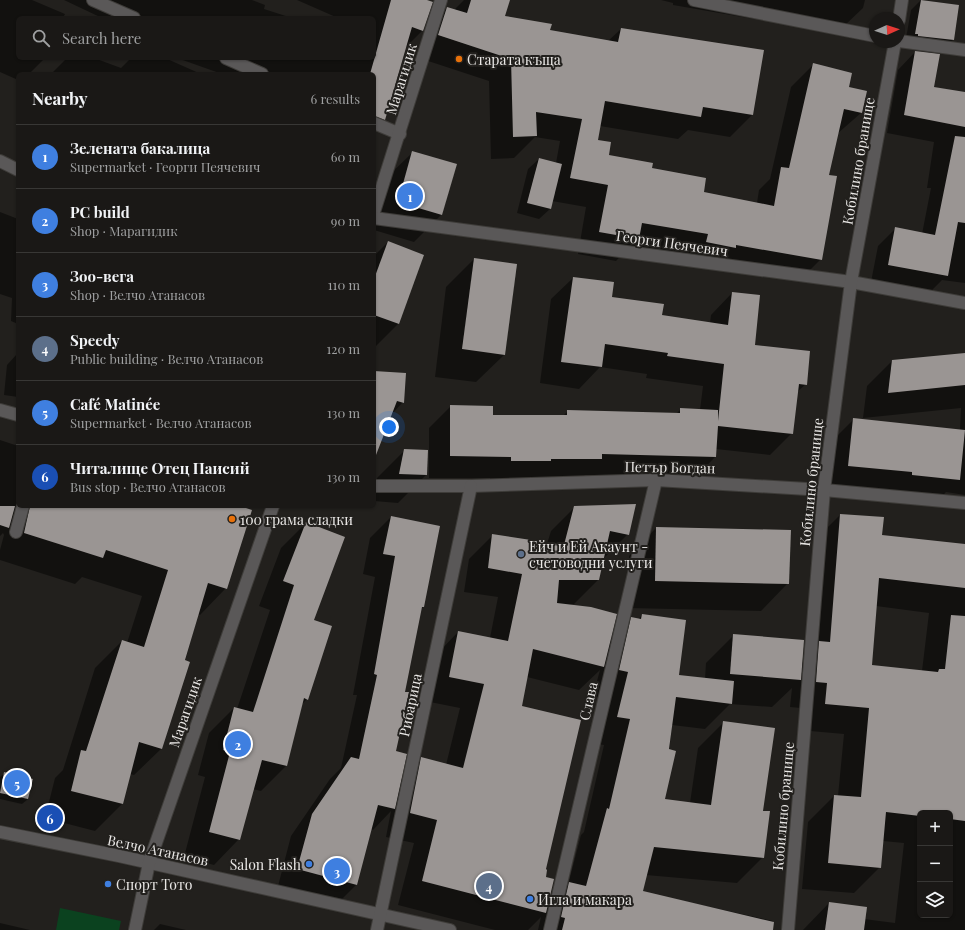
<!DOCTYPE html>
<html lang="en">
<head>
<meta charset="utf-8">
<style>
  body { margin:0; font-family:"Playfair Display",serif; background:#23211f; color:#f1f3f6 }
  .controls { position:absolute; right:12px; bottom:12px; display:grid; overflow:hidden; border-radius:6px; box-shadow:0 1px 3px #0004 }
  .controls button { width:36px; height:36px; display:grid; place-items:center; padding:0; border:0; border-bottom:1px solid #383735; background:#1a1816; color:#f1f3f6; font:20px sans-serif }
  .compass { position:absolute; left:869px; top:12px; width:36px; height:36px; border-radius:50%; background:#1a1816; box-shadow:0 1px 3px #0004; rotate:87deg }
  .you { position:absolute; left:389px; top:427px; width:14px; height:14px; margin:-10px; border:3px solid #fff; border-radius:50%; background:#1a73e8; box-shadow:0 0 0 6px #1a73e833 }
  .badge { display:grid; place-items:center; width:26px; height:26px; border-radius:50%; background:#ea580c; color:#fff; font-size:13px; font-weight:700 }
  .pin { position:absolute; translate:-50% -50%; border:2px solid #fff; box-shadow:0 1px 4px #0006 }
  .list { margin:0; padding:0; list-style:none }
  h2 { display:flex; justify-content:space-between; align-items:center; height:52px; margin:0; padding:0 16px; font-size:17px }
  h2 small { font-size:13px; font-weight:400; color:#9fa0a1 }
  .list li { display:grid; grid-template-columns:26px 1fr auto; gap:12px; align-items:center; box-sizing:border-box; height:64px; padding:0 16px; border-top:1px solid #383735 }
  .list b { display:block; font-size:15px; white-space:nowrap }
  .list p { margin:0; font-size:13px; white-space:nowrap; color:#9fa0a1 }
  .list em { font-size:13px; font-style:normal; color:#9fa0a1 }
  .icon { flex:none; width:22px; height:22px; fill:none; stroke:currentColor; stroke-width:2; stroke-linecap:round; stroke-linejoin:round }
  .map { position:relative; flex:none; width:965px; height:930px; overflow:hidden }
  .search { position:absolute; background:#1a1816; box-shadow:0 1px 3px #0004; left:16px; top:16px; width:360px; height:44px; display:flex; align-items:center; gap:10px; box-sizing:border-box; padding:0 14px; border-radius:6px; color:#9fa0a1; font-size:15px }
  .panel { position:absolute; background:#1a1816; box-shadow:0 1px 3px #0004; left:16px; top:72px; width:360px; height:436px; border-radius:6px }
  .map>svg:first-child { display:block }
  .green { fill:#0b421f }
  .shadow { fill:#0007; fill-rule:evenodd }
  .building { fill:#9a9593 }
  .lines { fill:none; stroke-linecap:round; stroke-linejoin:round }
  .minor-casing { stroke:#3e3c39; stroke-width:14 }
  .minor { stroke:#5a5858; stroke-width:12 }
  .food-dot { fill:#e8710a; stroke:#22201d; stroke-width:1.5 }
  .service-dot { fill:#5c6f8a; stroke:#22201d; stroke-width:1.5 }
  .shop-dot { fill:#3f7fe0; stroke:#22201d; stroke-width:1.5 }
  .labels { text-anchor:middle; dominant-baseline:central; stroke-width:4; stroke-linejoin:round; paint-order:stroke }
  .poi-label { font-size:14px; fill:#e9e7e5; stroke:#22201d; text-anchor:start }
  .street-label { font-size:14px; fill:#e9e7e5; stroke:#22201d }
</style>
</head>
<body>
<div class="map">
<svg width="965" height="930" viewBox="0 0 965 930">
  <rect width="100%" height="100%" fill="#22201d"/>
  <!-- green -->
  <path class="green" d="M 60,908 L 121,921 L 119,930 L 56,930 Z"/>
  <!-- shadow -->
  <g class="shadow">
    <path d="M 0,0 L 32,0 L 65,14 L 63,18 L 18,18 L 18,58 L 45,58 L 29,74 L 18,74 L 18,80 L 0,72 Z"/>
    <path d="M 64,0 L 252,0 L 265,5 L 264,9 L 292,18 L 102,18 Z"/>
    <path d="M 297,0 L 424,0 L 423,30 L 405,48 L 387,108 L 374,122 L 374,74 L 222,74 L 177,58 L 374,58 L 374,18 L 338,18 Z"/>
    <path d="M 464,0 L 509,0 L 504,16 L 549,31 L 608,41 L 621,29 L 752,115 L 730,137 L 688,130 L 678,139 L 600,126 L 597,141 L 608,156 L 651,169 L 703,193 L 757,203 L 759,190 L 770,179 L 791,87 L 813,65 L 848,88 L 861,113 L 837,134 L 828,176 L 821,259 L 799,281 L 715,267 L 686,256 L 630,246 L 616,261 L 578,254 L 586,207 L 552,201 L 550,209 L 539,219 L 517,213 L 528,169 L 539,159 L 556,163 L 560,141 L 535,137 L 514,158 L 491,159 L 489,81 L 416,57 L 425,30 L 447,8 L 454,10 Z"/>
    <path d="M 661,0 L 865,0 L 863,8 L 843,27 L 761,12 L 754,19 L 673,5 L 673,3 Z"/>
    <path d="M 921,0 L 958,5 L 953,40 L 942,50 L 905,44 L 911,10 Z"/>
    <path d="M 915,52 L 933,87 L 965,93 L 965,283 L 942,280 L 929,293 L 871,282 L 878,246 L 895,229 L 922,234 L 931,188 L 927,188 L 934,142 L 887,133 L 898,70 Z"/>
    <path d="M 67,58 L 94,58 L 121,68 L 131,58 L 165,58 L 201,74 L 51,74 Z"/>
    <path d="M 412,153 L 442,214 L 414,242 L 374,230 L 374,218 L 384,180 Z"/>
    <path d="M 0,212 L 18,219 L 18,324 L 11,321 L 12,298 L 0,294 Z"/>
    <path d="M 388,242 L 423,255 L 398,324 L 374,348 L 374,256 Z"/>
    <path d="M 474,259 L 504,355 L 476,382 L 435,377 L 446,287 Z"/>
    <path d="M 573,278 L 610,298 L 661,316 L 710,323 L 711,315 L 732,293 L 754,346 L 806,384 L 796,393 L 792,433 L 770,455 L 716,449 L 715,457 L 694,479 L 585,475 L 580,481 L 490,482 L 490,478 L 429,478 L 429,428 L 451,406 L 492,416 L 563,416 L 568,411 L 676,414 L 681,409 L 700,410 L 703,386 L 646,378 L 647,374 L 600,367 L 579,389 L 540,383 L 551,299 Z"/>
    <path d="M 17,354 L 18,397 L 4,395 L 7,365 Z"/>
    <path d="M 965,354 L 965,495 L 946,492 L 934,505 L 824,490 L 829,444 L 854,419 L 960,430 L 961,408 L 863,418 L 867,386 L 892,361 Z"/>
    <path d="M 374,372 L 403,402 L 390,416 L 374,458 Z"/>
    <path d="M 0,440 L 18,446 L 18,506 L 236,506 L 226,588 L 200,615 L 198,614 L 161,749 L 134,775 L 130,774 L 122,804 L 95,831 L 45,818 L 55,778 L 63,770 L 95,668 L 122,641 L 127,643 L 142,596 L 82,577 L 75,584 L 0,560 L 0,550 L 4,535 L 3,533 L 0,536 Z"/>
    <path d="M 405,450 L 426,475 L 398,503 L 374,501 L 377,478 Z"/>
    <path d="M 575,507 L 628,534 L 604,558 L 598,580 L 574,604 L 569,605 L 609,641 L 632,618 L 638,620 L 642,615 L 678,676 L 705,679 L 706,663 L 734,635 L 802,660 L 805,657 L 814,541 L 840,515 L 881,536 L 965,545 L 965,930 L 803,930 L 829,903 L 864,919 L 895,923 L 904,843 L 883,841 L 880,867 L 854,893 L 802,889 L 808,822 L 834,796 L 838,796 L 844,734 L 799,730 L 801,708 L 790,707 L 792,688 L 772,707 L 730,704 L 705,729 L 672,725 L 664,800 L 690,803 L 698,748 L 724,722 L 762,812 L 763,857 L 737,883 L 646,875 L 642,892 L 773,921 L 773,930 L 538,930 L 541,917 L 528,930 L 495,930 L 398,905 L 414,843 L 386,837 L 391,811 L 373,830 L 371,829 L 356,885 L 335,906 L 277,890 L 291,836 L 330,779 L 341,768 L 357,695 L 353,695 L 375,577 L 363,574 L 370,538 L 391,517 L 423,607 L 420,610 L 404,692 L 395,752 L 400,780 L 422,759 L 446,765 L 460,708 L 425,701 L 435,656 L 458,632 L 490,638 L 498,597 L 464,592 L 469,559 L 493,535 L 547,544 L 551,531 ZM 876,606 L 929,613 L 922,671 L 871,666 ZM 600,670 L 593,696 L 602,698 L 592,743 L 604,745 L 584,832 L 581,835 L 568,885 L 547,906 L 545,870 L 521,707 L 527,677 L 579,690 ZM 920,813 L 950,813 L 950,915 L 920,915 Z"/>
    <path d="M 306,523 L 313,621 L 307,699 L 302,704 L 286,766 L 261,791 L 253,789 L 239,839 L 214,865 L 184,857 L 205,777 L 198,775 L 209,733 L 234,708 L 237,709 L 270,610 L 259,606 L 281,548 Z"/>
    <path d="M 656,528 L 788,583 L 761,611 L 628,608 L 629,556 Z"/>
    <path d="M 4,774 L 28,799 L 22,804 L 0,799 L 0,777 Z"/>
    <path d="M 0,923 L 30,930 L 0,930 Z"/>
    <path d="M 160,924 L 186,930 L 154,930 Z"/>
  </g>
  <!-- building -->
  <g class="building">
    <path d="M 391,0 L 427,0 L 433,2 L 423,31 L 412,27 L 385,120 L 374,116 L 374,74 L 370,74 Z"/>
    <path d="M 471,0 L 510,0 L 505,16 L 552,24 L 550,30 L 618,42 L 621,28 L 764,50 L 753,115 L 703,107 L 701,117 L 605,101 L 598,140 L 611,142 L 609,155 L 653,163 L 652,168 L 706,178 L 704,192 L 774,206 L 781,167 L 789,168 L 813,63 L 852,73 L 849,87 L 867,91 L 862,113 L 844,109 L 829,175 L 837,176 L 822,260 L 736,245 L 736,248 L 706,242 L 708,234 L 642,223 L 639,239 L 599,232 L 608,185 L 570,178 L 582,119 L 536,112 L 537,136 L 513,137 L 511,59 L 438,35 L 447,7 L 467,13 Z"/>
    <path d="M 921,0 L 959,5 L 954,40 L 918,36 L 918,34 L 915,34 Z"/>
    <path d="M 915,51 L 940,54 L 934,87 L 965,92 L 965,127 L 904,115 Z"/>
    <path d="M 955,136 L 965,137 L 965,223 L 958,222 L 948,276 L 888,265 L 895,227 L 935,235 Z"/>
    <path d="M 412,151 L 457,164 L 442,215 L 398,202 Z"/>
    <path d="M 539,158 L 562,164 L 551,209 L 527,203 Z"/>
    <path d="M 388,241 L 424,255 L 399,324 L 374,315 L 374,279 Z"/>
    <path d="M 474,258 L 517,264 L 505,355 L 462,349 Z"/>
    <path d="M 573,277 L 614,282 L 612,297 L 664,304 L 662,315 L 728,325 L 732,292 L 760,295 L 755,345 L 810,351 L 807,385 L 799,384 L 793,434 L 718,426 L 716,457 L 602,454 L 602,459 L 551,459 L 551,461 L 511,461 L 511,457 L 450,456 L 450,405 L 493,406 L 493,415 L 567,415 L 567,410 L 680,413 L 680,408 L 718,410 L 718,421 L 724,364 L 667,356 L 668,353 L 605,344 L 602,367 L 561,362 Z"/>
    <path d="M 965,353 L 965,385 L 888,393 L 892,360 Z"/>
    <path d="M 374,371 L 406,373 L 404,403 L 397,401 L 376,455 L 374,455 Z"/>
    <path d="M 853,418 L 965,430 L 960,480 L 912,475 L 912,472 L 848,466 Z"/>
    <path d="M 404,449 L 428,450 L 427,475 L 399,474 Z"/>
    <path d="M 636,504 L 629,535 L 610,531 L 599,580 L 559,580 L 557,603 L 591,607 L 617,614 L 604,667 L 533,649 L 522,706 L 581,720 L 546,869 L 547,870 L 546,877 L 554,879 L 546,913 L 422,881 L 437,820 L 410,813 L 421,757 L 463,768 L 484,684 L 449,677 L 458,631 L 508,641 L 522,574 L 488,568 L 492,534 L 564,545 L 574,506 Z"/>
    <path d="M 0,506 L 15,506 L 9,528 L 0,525 Z"/>
    <path d="M 30,506 L 240,506 L 252,510 L 227,589 L 208,583 L 185,660 L 190,662 L 162,749 L 139,742 L 123,804 L 71,791 L 81,750 L 86,751 L 122,640 L 144,647 L 168,570 L 106,550 L 103,558 L 24,533 Z"/>
    <path d="M 840,514 L 884,517 L 882,535 L 965,544 L 965,588 L 879,578 L 872,665 L 938,672 L 939,669 L 945,669 L 951,615 L 965,616 L 965,821 L 950,819 L 950,813 L 920,813 L 920,816 L 886,812 L 881,868 L 828,863 L 834,795 L 861,797 L 869,708 L 825,704 L 827,683 L 816,682 L 819,641 L 830,642 Z"/>
    <path d="M 391,516 L 440,526 L 424,607 L 422,607 L 405,692 L 409,692 L 396,751 L 407,754 L 395,809 L 378,805 L 357,885 L 297,869 L 312,814 L 351,757 L 359,759 L 377,675 L 374,674 L 395,556 L 383,554 Z"/>
    <path d="M 306,522 L 345,537 L 314,620 L 332,626 L 308,700 L 304,698 L 287,766 L 262,760 L 240,840 L 209,832 L 230,752 L 223,750 L 234,707 L 253,712 L 294,585 L 283,581 Z"/>
    <path d="M 656,527 L 791,530 L 789,584 L 655,581 Z"/>
    <path d="M 642,614 L 686,620 L 679,675 L 734,681 L 732,704 L 676,697 L 669,749 L 676,751 L 665,799 L 711,805 L 723,721 L 775,728 L 763,811 L 770,811 L 764,858 L 654,847 L 643,891 L 774,922 L 773,930 L 562,930 L 565,918 L 561,917 L 569,882 L 586,886 L 607,808 L 609,809 L 630,719 L 617,717 L 628,672 L 619,670 L 631,617 L 641,619 Z"/>
    <path d="M 733,634 L 804,640 L 801,680 L 730,674 Z"/>
    <path d="M 4,772 L 33,779 L 28,799 L 0,793 Z"/>
    <path d="M 829,902 L 867,907 L 864,930 L 825,930 Z"/>
  </g>
  <g class="lines">
    <!-- minor casing -->
    <g class="minor-casing">
      <g id="minor">
        <path d="M 93,0 L 134,18"/>
        <path d="M 694,0 L 875,36"/>
        <path d="M 899,20 L 902,0"/>
        <path d="M 899,41 L 965,50"/>
        <path d="M 226,58 L 262,74"/>
        <path d="M 374,123 L 400,134"/>
        <path d="M 0,161 L 18,170"/>
        <path d="M 374,212 L 441,0"/>
        <path d="M 374,218 L 851,282 L 965,303"/>
        <path d="M 0,410 L 18,415"/>
        <path d="M 374,486 L 471,486 L 656,480 L 824,490 L 965,503"/>
        <path d="M 16,532 L 23,506"/>
        <path d="M 0,832 L 119,856 L 450,930"/>
        <path d="M 135,930 L 149,863 L 273,506"/>
        <path d="M 377,930 L 471,486"/>
        <path d="M 550,930 L 656,480"/>
        <path d="M 788,930 L 824,490 L 851,282 L 895,42"/>
      </g>
    </g>
    <!-- minor -->
    <use href="#minor" class="minor"/>
  </g>
  <!-- markers -->
  <g class="food-dot">
    <circle cx="459" cy="59" r="4"/>
    <circle cx="232" cy="519" r="4"/>
  </g>
  <circle class="service-dot" cx="521" cy="554" r="4"/>
  <g class="shop-dot">
    <circle cx="309" cy="864" r="4"/>
    <circle cx="108" cy="884" r="4"/>
    <circle cx="530" cy="899" r="4"/>
  </g>
  <g class="labels">
    <!-- poi labels -->
    <g class="poi-label">
      <text x="467" y="59">Старата къща</text>
      <text x="240" y="519">100 грама сладки</text>
      <text x="529" y="546">Ейч и Ей Акаунт -<tspan x="529" dy="16">счетоводни услуги</tspan></text>
      <text x="301" y="864" text-anchor="end">Salon Flash</text>
      <text x="116" y="884">Спорт Тото</text>
      <text x="538" y="899">Игла и макара</text>
    </g>
    <!-- street labels -->
    <g class="street-label">
      <text transform="translate(401 79) rotate(-73)">Марагидик</text>
      <text transform="translate(858 161) rotate(-80)">Кобилино бранище</text>
      <text transform="translate(672 243) rotate(8)">Георги Пеячевич</text>
      <text transform="translate(670 467) rotate(1)">Петър Богдан</text>
      <text transform="translate(811 482) rotate(-84)">Кобилино бранище</text>
      <text transform="translate(588 701) rotate(-77)">Слава</text>
      <text transform="translate(410 705) rotate(-78)">Рибарица</text>
      <text transform="translate(185 712) rotate(-71)">Марагидик</text>
      <text transform="translate(783 806) rotate(-85)">Кобилино бранище</text>
      <text transform="translate(158 850) rotate(12)">Велчо Атанасов</text>
    </g>
  </g>
</svg>
<div class="controls">
<button>+</button>
<button>−</button>
<button><svg class="icon" aria-label="layers" viewBox="0 0 24 24"><path d="M12 4l9 5-9 5-9-5zM3 14l9 5 9-5"/></svg></button>
</div>
<svg class="compass" viewBox="-18 -18 36 36"><path d="M0-13l5 13h-10z" fill="#e53935"/><path d="M0 13l5-13h-10z" fill="#9fa0a1"/></svg>
<div class="you"></div>
<div class="pin badge" style="left:410px;top:196px;background:#3f7fe0">1</div>
<div class="pin badge" style="left:238px;top:744px;background:#3f7fe0">2</div>
<div class="pin badge" style="left:337px;top:871px;background:#3f7fe0">3</div>
<div class="pin badge" style="left:489px;top:886px;background:#5c6f8a">4</div>
<div class="pin badge" style="left:17px;top:783px;background:#3f7fe0">5</div>
<div class="pin badge" style="left:50px;top:818px;background:#1a4fb4">6</div>
<div class="search"><svg class="icon" aria-label="search" viewBox="0 0 24 24"><circle cx="10" cy="10" r="6"/><path d="M15 15l6 6"/></svg>Search here</div>
<section class="panel">
<h2>Nearby<small>6 results</small></h2>
<ul class="list">
<li><span class="badge" style="background:#3f7fe0">1</span><div><b>Зелената бакалица</b><p>Supermarket · Георги Пеячевич</p></div><em>60 m</em></li>
<li><span class="badge" style="background:#3f7fe0">2</span><div><b>PC build</b><p>Shop · Марагидик</p></div><em>90 m</em></li>
<li><span class="badge" style="background:#3f7fe0">3</span><div><b>Зоо-вега</b><p>Shop · Велчо Атанасов</p></div><em>110 m</em></li>
<li><span class="badge" style="background:#5c6f8a">4</span><div><b>Speedy</b><p>Public building · Велчо Атанасов</p></div><em>120 m</em></li>
<li><span class="badge" style="background:#3f7fe0">5</span><div><b>Café Matinée</b><p>Supermarket · Велчо Атанасов</p></div><em>130 m</em></li>
<li><span class="badge" style="background:#1a4fb4">6</span><div><b>Читалище Отец Паисий</b><p>Bus stop · Велчо Атанасов</p></div><em>130 m</em></li>
</ul>
</section>
</div>
</body>
</html>
